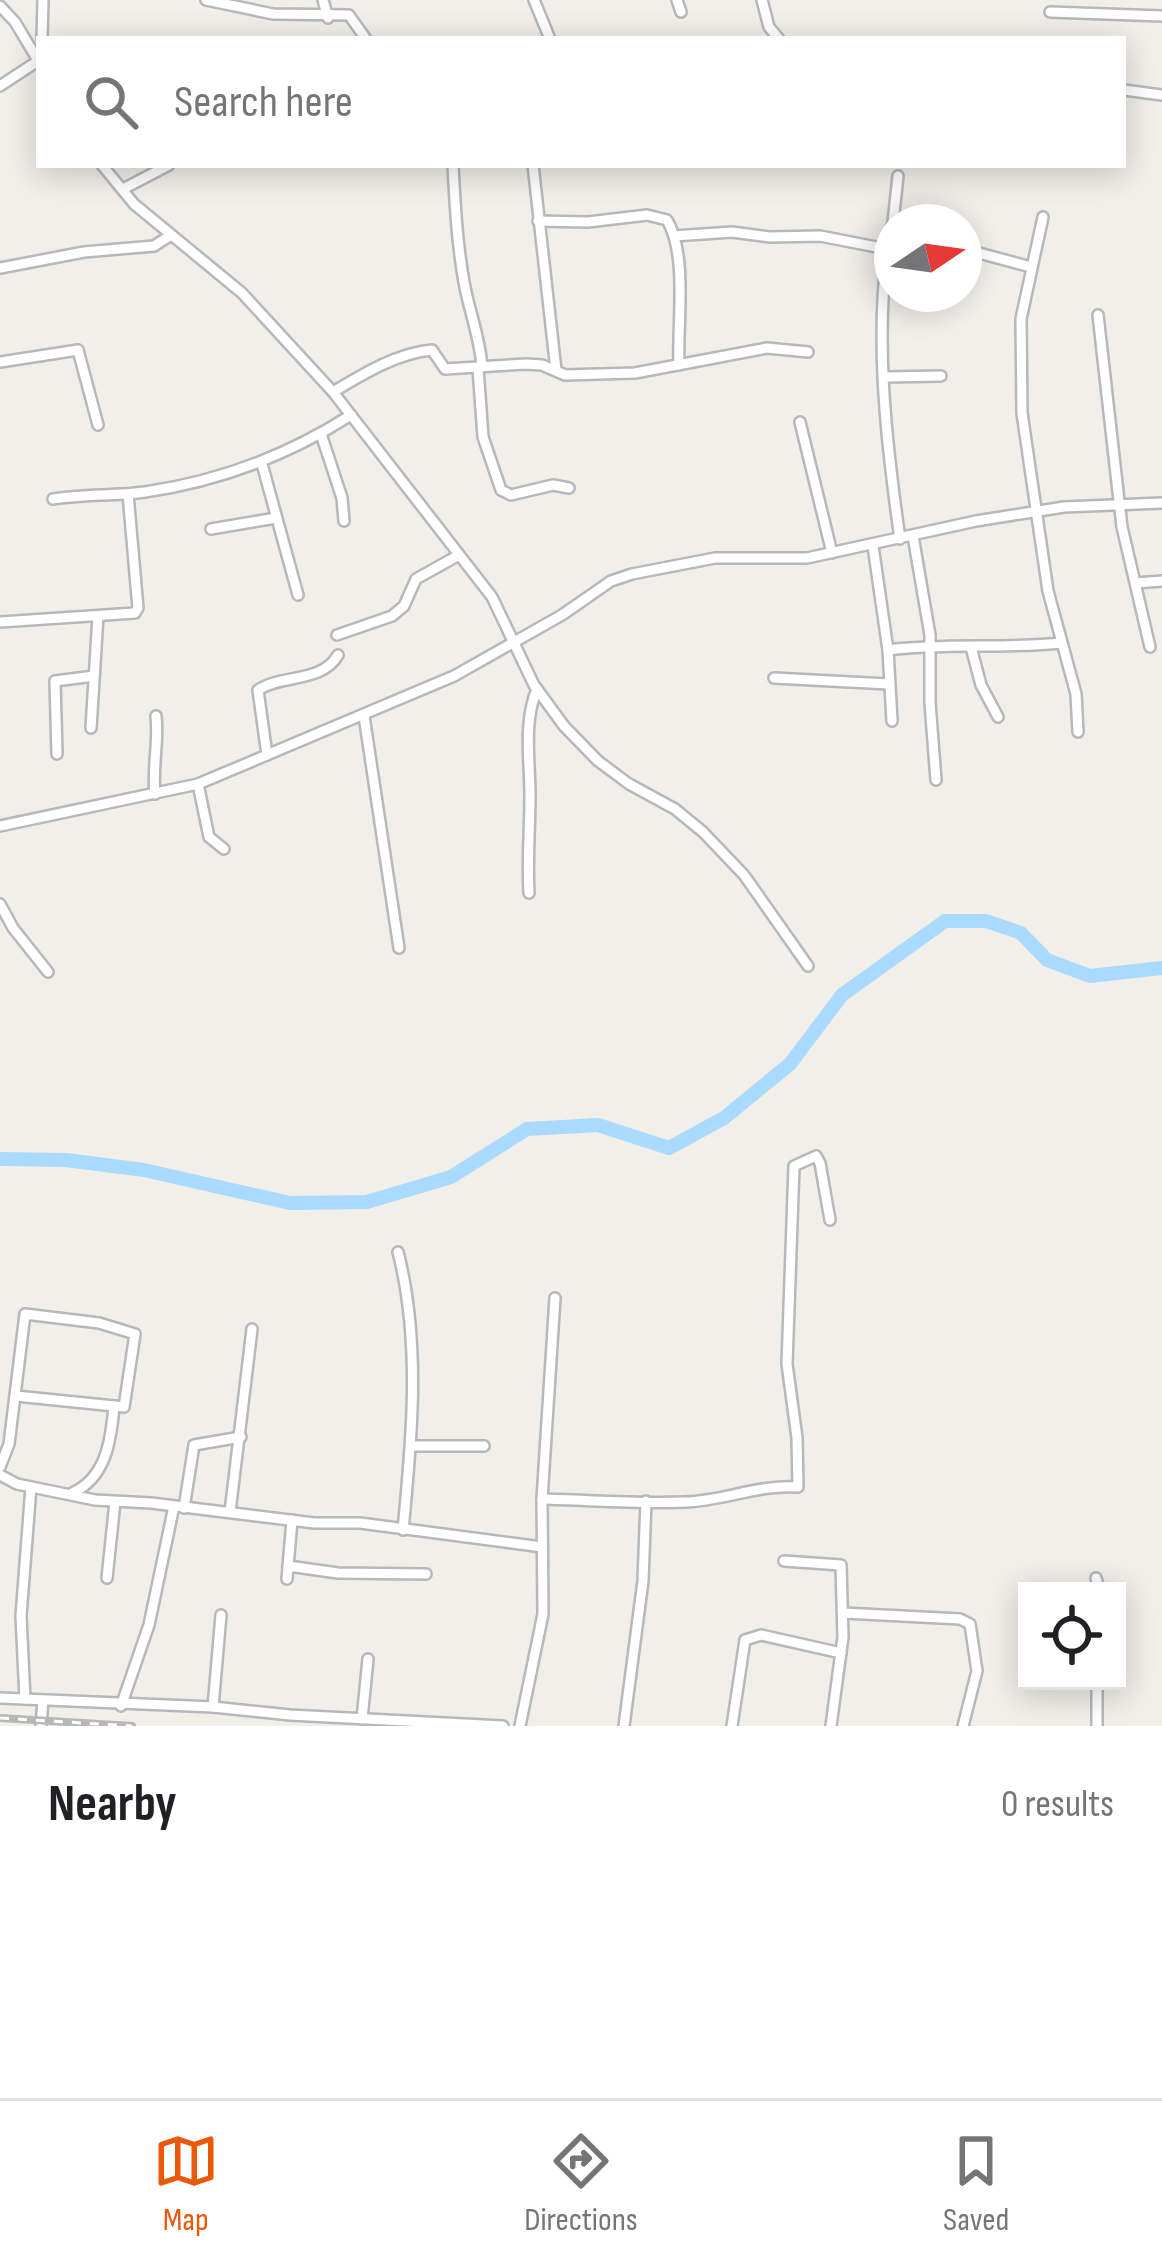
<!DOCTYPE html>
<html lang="en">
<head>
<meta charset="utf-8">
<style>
  body { margin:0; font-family:"Sofia Sans Condensed",sans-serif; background:#f6f6f6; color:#202124 }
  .controls { position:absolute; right:36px; bottom:36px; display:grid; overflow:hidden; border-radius:0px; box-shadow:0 6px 30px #0003 }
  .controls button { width:108px; height:108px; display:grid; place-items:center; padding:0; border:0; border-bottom:3px solid #e0e0e0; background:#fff; color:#202124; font:60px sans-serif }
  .compass { position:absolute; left:874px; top:204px; width:108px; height:108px; border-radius:50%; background:#fff; box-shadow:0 6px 30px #0003; rotate:77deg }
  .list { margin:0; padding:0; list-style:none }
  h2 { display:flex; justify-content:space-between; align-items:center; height:156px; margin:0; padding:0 48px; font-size:51px }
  h2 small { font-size:39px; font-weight:400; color:#757577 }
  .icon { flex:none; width:66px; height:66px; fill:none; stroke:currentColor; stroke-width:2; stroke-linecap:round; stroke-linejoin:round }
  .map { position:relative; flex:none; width:1162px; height:1726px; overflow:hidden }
  .search { position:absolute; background:#fff; box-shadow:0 6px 30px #0003; left:36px; right:36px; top:36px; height:132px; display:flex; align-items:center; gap:30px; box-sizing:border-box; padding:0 42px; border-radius:0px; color:#757577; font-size:45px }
  .sheet { height:372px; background:#fff }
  nav { display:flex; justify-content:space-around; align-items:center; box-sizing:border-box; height:168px; border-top:3px solid #e0e0e0; background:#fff; font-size:33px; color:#757577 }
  nav a { display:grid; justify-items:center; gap:6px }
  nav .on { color:#ea580c }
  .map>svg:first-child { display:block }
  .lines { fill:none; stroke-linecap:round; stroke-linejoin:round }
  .river { stroke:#aadaff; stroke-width:14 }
  .minor-casing { stroke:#b5b8bc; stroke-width:14 }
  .minor { stroke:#fff; stroke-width:9 }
  .rail-casing { stroke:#b6b7b8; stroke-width:8 }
  .rail { stroke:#fff; stroke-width:3; stroke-dasharray:9; stroke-linecap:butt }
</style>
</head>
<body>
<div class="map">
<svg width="1162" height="1726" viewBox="0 0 1162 1726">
  <rect width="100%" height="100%" fill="#f1efe8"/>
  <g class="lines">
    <!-- river -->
    <path class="river" d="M 0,1159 L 66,1160 L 144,1170 L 290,1203 L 367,1202 L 451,1177 L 527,1129 L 598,1125 L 669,1148 L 724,1118 L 790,1064 L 842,995 L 945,921 L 986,921 L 1021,933 L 1047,960 L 1090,976 L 1162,968"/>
    <!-- minor casing -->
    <g class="minor-casing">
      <g id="minor">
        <path d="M 206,0 L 273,14 L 349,15 L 366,39"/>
        <path d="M 323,0 L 328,18"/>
        <path d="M 534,0 L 550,39"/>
        <path d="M 677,0 L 681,12"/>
        <path d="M 762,0 L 769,27 L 779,39"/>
        <path d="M 0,6 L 15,22 L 39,62"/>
        <path d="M 1050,12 L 1162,16"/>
        <path d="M 42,39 L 43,0"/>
        <path d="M 0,86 L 38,61"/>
        <path d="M 1124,90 L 1162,95"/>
        <path d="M 102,165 L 134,204 L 242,293 L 333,392 L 492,597 L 534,685 L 564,726 L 598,761 L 629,784 L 675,809 L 703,832 L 744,875 L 808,966"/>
        <path d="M 453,165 C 455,204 457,243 464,282 C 469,311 480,337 482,367"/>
        <path d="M 533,165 L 556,370"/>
        <path d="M 123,189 L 169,165"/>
        <path d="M 1043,217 L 1021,319 L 1022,413 L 1048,591 L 1076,694 L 1078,732"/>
        <path d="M 538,221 L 588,222 L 647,215 L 667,220 C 688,255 677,324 679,365"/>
        <path d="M 893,222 L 898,176"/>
        <path d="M 892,225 C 872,323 886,441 900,539"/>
        <path d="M 674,236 L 732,232 L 770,237 L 820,236 L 887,249"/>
        <path d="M 964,249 L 1031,267"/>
        <path d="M 0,268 L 84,252 L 154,246 L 171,235"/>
        <path d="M 1098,315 L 1122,527 L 1150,647"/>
        <path d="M 0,362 L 78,350 L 98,425"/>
        <path d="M 478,368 L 483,437 L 501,490 L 511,495 L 553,485 L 569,488"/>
        <path d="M 886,377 L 941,376"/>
        <path d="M 333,392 C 363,374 397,353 432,350 L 445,369 L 526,364 L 542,365 L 565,375 L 635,373 L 767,348 L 808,352"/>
        <path d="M 800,422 L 832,553"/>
        <path d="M 321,434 L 342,498 L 344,521"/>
        <path d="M 262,464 L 298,595"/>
        <path d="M 53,499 C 83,494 114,496 145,492 C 221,481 287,456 351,415"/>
        <path d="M 211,529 L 276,518"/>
        <path d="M 913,536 L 930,635 L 930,703 L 936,780"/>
        <path d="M 873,546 L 888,650 L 892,721"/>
        <path d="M 1136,583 L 1162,581"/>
        <path d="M 0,622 L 135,613 L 138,608 L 128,494"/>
        <path d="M 337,635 L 392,616 L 404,606 L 416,579 L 459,555"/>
        <path d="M 971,647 L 981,685 L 998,717"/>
        <path d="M 888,650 C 946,643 1003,649 1062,643"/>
        <path d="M 774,678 L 888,684"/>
        <path d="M 364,716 L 399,948"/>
        <path d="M 91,728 L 98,616"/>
        <path d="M 57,754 L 55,681 L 94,676"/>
        <path d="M 267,755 L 258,690 C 282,674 322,683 338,655"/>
        <path d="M 198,784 L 209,837 L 224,849"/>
        <path d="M 155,794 C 152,766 159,743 156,716"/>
        <path d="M 0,826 L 198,784 L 454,676 L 562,615 L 611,581 L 632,574 L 715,558 L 807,558 L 976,521 L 1064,507 L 1162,503"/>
        <path d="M 529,893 C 527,860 530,829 530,795 C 530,761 523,722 537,689"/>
        <path d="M 0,904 L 13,928 L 48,972"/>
        <path d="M 398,1252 C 421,1342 412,1438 403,1530"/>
        <path d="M 411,1446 L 484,1446"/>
        <path d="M 0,1467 L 9,1444 L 25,1314 L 99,1323 L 135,1334 L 124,1407 L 16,1396"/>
        <path d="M 0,1475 L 17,1484 L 95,1500 L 151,1503 L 314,1523 L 360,1523 L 542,1547"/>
        <path d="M 72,1493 C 106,1478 111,1441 114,1406"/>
        <path d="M 542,1499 C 589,1500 637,1504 685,1502 C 724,1501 759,1484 798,1487 L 797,1438 L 787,1364 L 794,1166 L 816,1156 L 820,1163 L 830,1220"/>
        <path d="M 184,1508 L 194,1445 L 241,1437"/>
        <path d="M 230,1512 L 252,1329"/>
        <path d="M 784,1561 L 841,1565 L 843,1637 L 831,1726"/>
        <path d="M 288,1566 L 338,1573 L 426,1574"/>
        <path d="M 107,1578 L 115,1502"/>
        <path d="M 1096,1578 L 1100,1591"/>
        <path d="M 287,1579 L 292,1520"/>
        <path d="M 844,1613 L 960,1619 L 970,1624 L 977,1671 L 963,1726"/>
        <path d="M 1097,1681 L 1097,1726"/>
        <path d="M 0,1698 L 213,1707 L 290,1715 L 503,1726"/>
        <path d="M 25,1699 L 21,1616 L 31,1487"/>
        <path d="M 121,1706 L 149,1625 L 174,1506"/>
        <path d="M 213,1707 L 221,1615"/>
        <path d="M 362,1719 L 368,1659"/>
        <path d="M 41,1726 L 43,1700"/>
        <path d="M 520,1726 L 543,1614 L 542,1499 L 555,1298"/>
        <path d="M 624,1726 L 643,1581 L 646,1501"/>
        <path d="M 732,1726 L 745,1640 L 761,1635 L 841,1653"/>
      </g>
    </g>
    <!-- minor -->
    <use href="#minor" class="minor"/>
    <!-- rail casing -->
    <g class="rail-casing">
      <path id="rail" d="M 0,1718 L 132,1726"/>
    </g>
    <!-- rail -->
    <use href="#rail" class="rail"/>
  </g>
</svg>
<div class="controls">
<button><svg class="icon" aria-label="locate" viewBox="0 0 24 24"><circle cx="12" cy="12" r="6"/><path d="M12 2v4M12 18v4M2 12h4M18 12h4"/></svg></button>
</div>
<svg class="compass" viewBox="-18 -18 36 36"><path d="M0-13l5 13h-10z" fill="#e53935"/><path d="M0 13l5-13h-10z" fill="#757577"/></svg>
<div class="search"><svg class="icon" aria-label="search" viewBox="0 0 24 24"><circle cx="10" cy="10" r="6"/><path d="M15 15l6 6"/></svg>Search here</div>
</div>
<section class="sheet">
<h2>Nearby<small>0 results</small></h2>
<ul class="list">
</ul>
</section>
<nav>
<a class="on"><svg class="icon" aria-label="map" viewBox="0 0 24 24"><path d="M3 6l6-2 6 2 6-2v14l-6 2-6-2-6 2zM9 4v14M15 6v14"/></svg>Map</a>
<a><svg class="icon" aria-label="directions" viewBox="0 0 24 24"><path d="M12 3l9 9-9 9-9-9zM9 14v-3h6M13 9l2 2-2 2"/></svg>Directions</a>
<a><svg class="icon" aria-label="saved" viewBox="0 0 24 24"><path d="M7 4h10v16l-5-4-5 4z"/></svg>Saved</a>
</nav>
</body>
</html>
